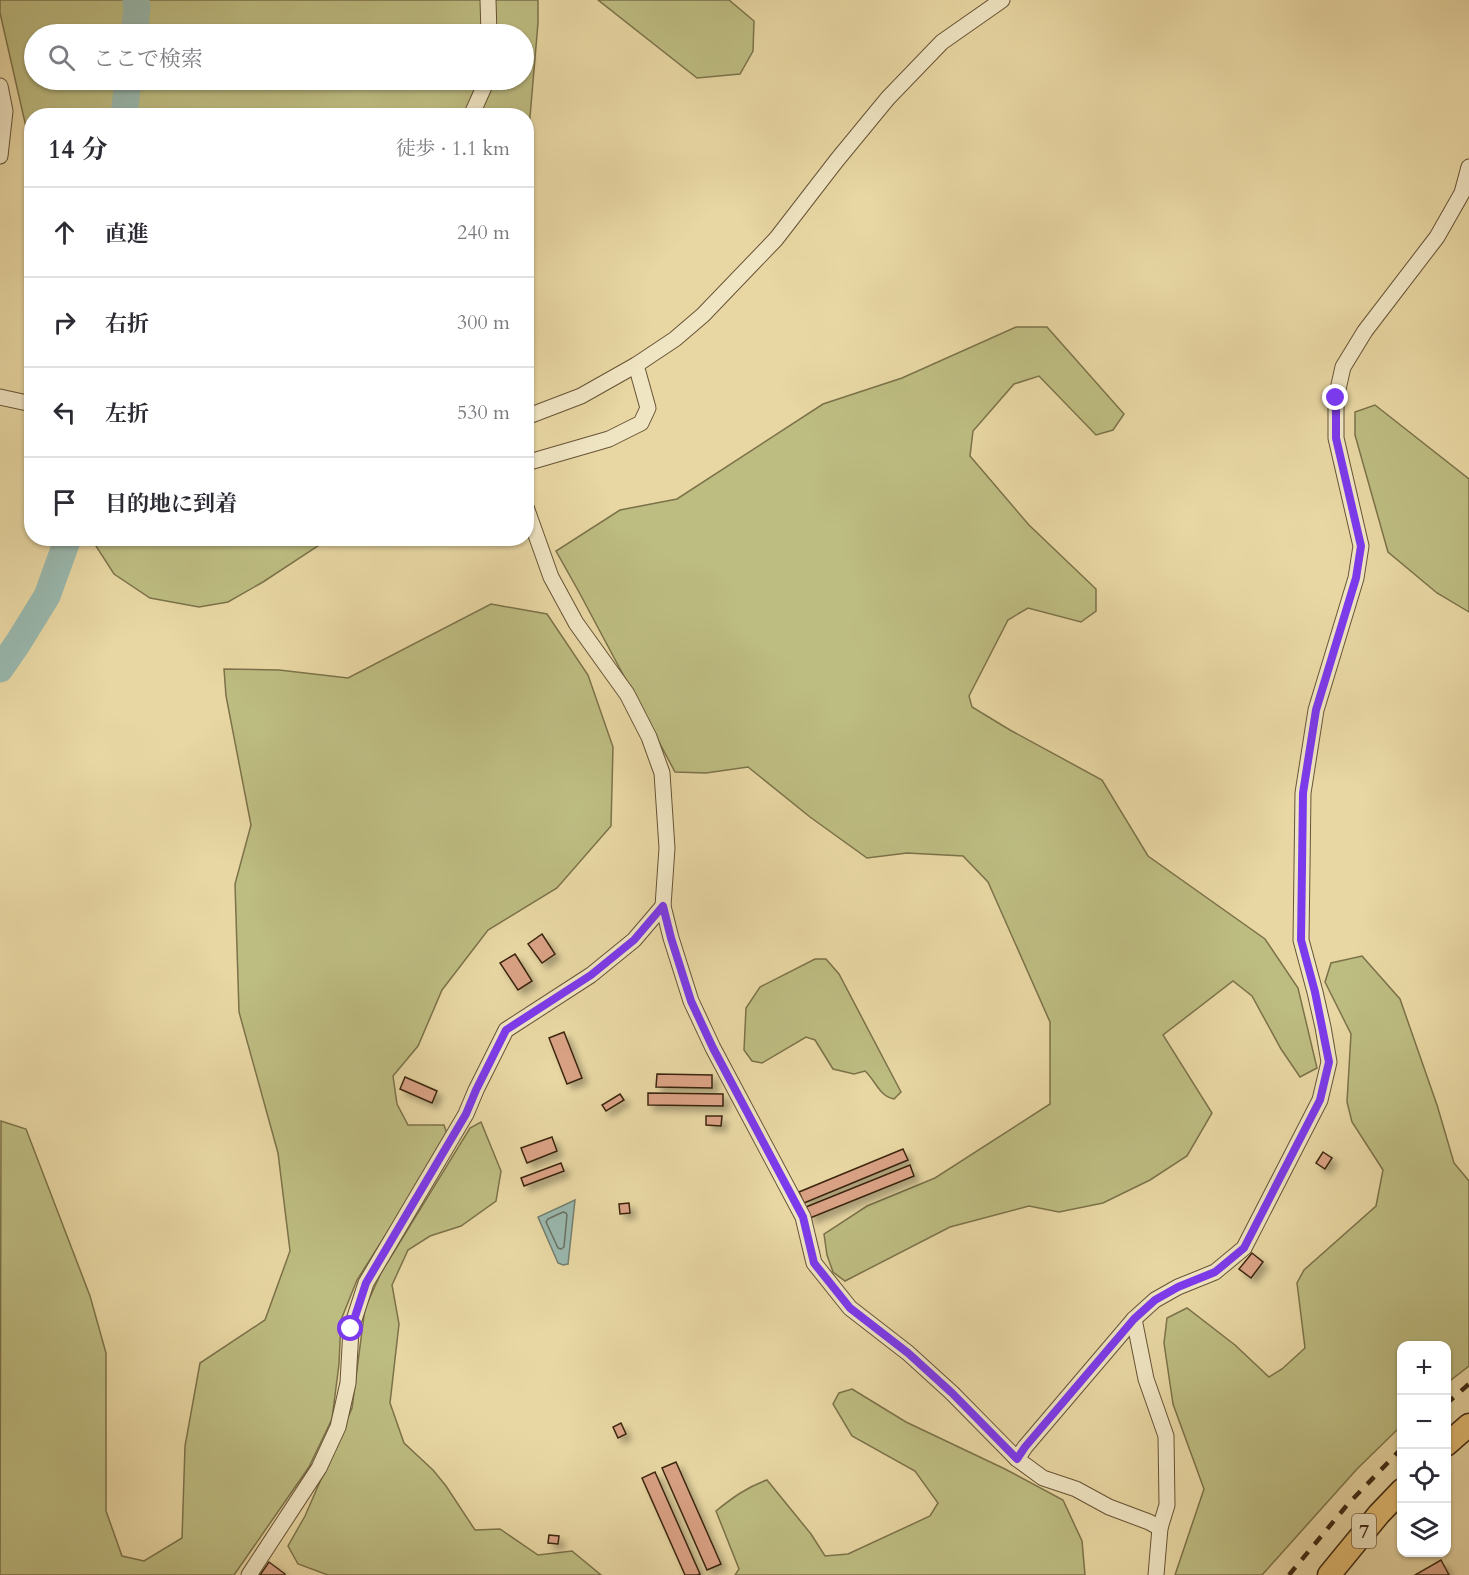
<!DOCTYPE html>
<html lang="ja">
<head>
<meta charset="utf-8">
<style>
  body { margin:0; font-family:Cardo,"Noto Serif JP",serif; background:#f7f7f7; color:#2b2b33 }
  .controls { position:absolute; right:18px; bottom:18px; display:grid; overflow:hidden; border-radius:12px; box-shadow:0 2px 4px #0004 }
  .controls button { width:54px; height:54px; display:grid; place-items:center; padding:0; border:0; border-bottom:2px solid #e1e1e2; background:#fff; color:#2b2b33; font:30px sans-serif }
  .stop { position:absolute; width:18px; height:18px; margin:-14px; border:4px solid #7c3aed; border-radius:50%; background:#fff }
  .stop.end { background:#7c3aed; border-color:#fff; box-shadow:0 2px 6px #0008 }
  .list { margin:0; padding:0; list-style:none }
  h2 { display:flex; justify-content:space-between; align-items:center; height:78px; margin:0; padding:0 24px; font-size:26px }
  h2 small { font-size:20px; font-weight:400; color:#7c7c81 }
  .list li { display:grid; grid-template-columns:39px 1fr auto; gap:18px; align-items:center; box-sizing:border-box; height:90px; padding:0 24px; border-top:2px solid #e1e1e2 }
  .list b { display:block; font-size:22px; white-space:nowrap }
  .list em { font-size:20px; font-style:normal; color:#7c7c81 }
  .icon { flex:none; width:33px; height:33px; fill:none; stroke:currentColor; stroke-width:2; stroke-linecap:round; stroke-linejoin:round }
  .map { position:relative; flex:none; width:1469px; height:1575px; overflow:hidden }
  .search { position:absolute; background:#fff; box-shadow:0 2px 4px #0004; left:24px; top:24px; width:510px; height:66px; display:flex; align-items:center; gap:15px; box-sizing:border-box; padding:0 21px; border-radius:33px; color:#7c7c81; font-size:22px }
  .panel { position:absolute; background:#fff; box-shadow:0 2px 4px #0004; left:24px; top:108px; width:510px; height:438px; border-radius:24px }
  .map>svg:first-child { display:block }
  .green { fill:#bdbc81; stroke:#7c7249; stroke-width:1.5; fill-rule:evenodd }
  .water { fill:#99b8ae; stroke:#747e6f; stroke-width:1.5 }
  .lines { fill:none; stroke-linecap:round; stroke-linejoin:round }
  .shore { stroke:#6a7060; stroke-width:1.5 }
  .river { stroke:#99b8ae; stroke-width:27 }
  .building { fill:#d9a184; stroke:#3c2711; stroke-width:1.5; filter:url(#shadow) }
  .minor-casing { stroke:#675336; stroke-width:17 }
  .highway-casing { stroke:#3c2711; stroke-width:25 }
  .minor { stroke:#f0e5c3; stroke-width:15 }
  .highway { stroke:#e4bc72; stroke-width:22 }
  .rail { stroke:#3c2711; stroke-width:4.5; stroke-dasharray:10 10; stroke-linecap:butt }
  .route { stroke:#7c3aed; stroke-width:8 }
  .labels { text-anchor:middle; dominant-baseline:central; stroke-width:4.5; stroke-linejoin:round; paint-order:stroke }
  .shield { fill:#f0e5c3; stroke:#726046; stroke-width:1.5 }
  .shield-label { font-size:20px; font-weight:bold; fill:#3c2711 }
</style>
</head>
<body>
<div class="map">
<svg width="1469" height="1575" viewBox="0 0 1469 1575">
  <defs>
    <filter id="shadow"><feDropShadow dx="5.5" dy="5.5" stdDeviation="3" flood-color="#0004"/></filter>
  </defs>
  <rect width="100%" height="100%" fill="#e8d7a3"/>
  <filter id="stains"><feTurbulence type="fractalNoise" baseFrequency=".00333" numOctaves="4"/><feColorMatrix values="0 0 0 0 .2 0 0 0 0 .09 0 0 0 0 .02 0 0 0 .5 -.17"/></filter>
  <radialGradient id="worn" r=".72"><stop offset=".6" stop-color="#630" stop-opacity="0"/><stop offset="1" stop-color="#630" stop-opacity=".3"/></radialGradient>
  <!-- green -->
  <g class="green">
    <path d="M 0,0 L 538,0 L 538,23 L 527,152 L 526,116 L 32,116 L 31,149 L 0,13 ZM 34,34 L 524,34 L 524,80 L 34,80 Z"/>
    <path d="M 598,0 L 729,0 L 754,21 L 753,51 L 740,74 L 697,78 Z"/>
    <path d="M 1016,327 L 1047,327 L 1124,414 L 1113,430 L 1096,435 L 1039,376 L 1014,384 L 973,431 L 970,456 L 1029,525 L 1096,589 L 1096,611 L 1081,622 L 1028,608 L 1008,620 L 969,696 L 972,707 L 1010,730 L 1102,780 L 1148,856 L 1265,939 L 1298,988 L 1317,1068 L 1300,1077 L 1281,1049 L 1252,996 L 1233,981 L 1163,1035 L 1212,1113 L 1187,1156 L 1150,1180 L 1103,1203 L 1059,1212 L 1029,1206 L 950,1227 L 845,1281 L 833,1272 L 827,1255 L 824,1234 L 867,1206 L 935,1178 L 1050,1104 L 1050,1022 L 988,882 L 963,856 L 907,853 L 867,858 L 810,817 L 748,767 L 706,773 L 675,772 L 579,592 L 556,551 L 620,510 L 677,499 L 823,404 L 902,378 Z"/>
    <path d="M 1375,405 L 1469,479 L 1469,612 L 1437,593 L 1388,552 L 1355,435 L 1355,412 Z"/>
    <path d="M 93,539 L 93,538 L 327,539 L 321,544 L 263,582 L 228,602 L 199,607 L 150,598 L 114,574 L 94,543 Z"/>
    <path d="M 491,604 L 547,614 L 588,675 L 613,747 L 611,826 L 557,888 L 488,930 L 442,990 L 418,1046 L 393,1076 L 397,1104 L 408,1125 L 444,1125 L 448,1137 L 357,1280 L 341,1320 L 339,1364 L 332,1419 L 309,1467 L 234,1575 L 0,1575 L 1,1121 L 26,1129 L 90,1296 L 106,1353 L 106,1511 L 122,1556 L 144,1561 L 182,1538 L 185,1446 L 200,1363 L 265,1320 L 290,1251 L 278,1153 L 239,1012 L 235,884 L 251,825 L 226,696 L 224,669 L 279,670 L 348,678 Z"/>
    <path d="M 1362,956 L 1400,999 L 1437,1105 L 1454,1163 L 1469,1181 L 1469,1366 L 1447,1383 L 1446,1346 L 1402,1346 L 1401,1426 L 1357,1469 L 1262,1575 L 1175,1575 L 1204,1489 L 1173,1404 L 1164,1343 L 1167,1318 L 1187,1308 L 1235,1345 L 1269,1377 L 1282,1369 L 1305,1348 L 1297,1283 L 1304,1270 L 1376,1206 L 1383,1170 L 1352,1122 L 1347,1102 L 1351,1034 L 1325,982 L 1331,963 Z"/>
    <path d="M 815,959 L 826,959 L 839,974 L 901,1092 L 894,1099 C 879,1096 876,1081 865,1071 L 854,1074 L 833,1069 L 815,1040 L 806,1037 L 762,1063 L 752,1061 L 744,1050 L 746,1008 L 760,987 Z"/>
    <path d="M 481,1122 L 501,1171 L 496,1201 L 461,1226 L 430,1236 L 408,1250 L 392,1285 L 399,1324 L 390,1403 L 404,1443 L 433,1470 L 446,1486 L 475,1530 L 500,1529 L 538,1555 L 572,1551 L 601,1575 L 328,1575 L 298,1564 L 288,1546 L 305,1516 L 352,1408 L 365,1308 L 381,1273 L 470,1128 Z"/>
    <path d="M 852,1389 L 906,1422 L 1005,1469 L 1063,1500 L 1082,1541 L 1085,1575 L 735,1575 L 739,1569 L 716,1511 C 732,1498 747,1487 767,1480 L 811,1534 L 825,1556 L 848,1554 L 930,1516 L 938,1503 L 915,1471 L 852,1436 L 833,1404 L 839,1393 Z"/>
  </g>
  <!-- water -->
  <path class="water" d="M 575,1200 L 568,1264 L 563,1265 L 558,1263 L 538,1217 Z"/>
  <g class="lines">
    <!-- shore -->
    <path class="shore" d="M 563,1212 L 566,1213 L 567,1215 L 564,1247 L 561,1249 L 558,1248 L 546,1222 L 548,1219 Z"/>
    <!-- river -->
    <g class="river">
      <path d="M 134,34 L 137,8 L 136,0"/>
      <path d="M 124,116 L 128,80"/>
      <path d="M 0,669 L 18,643 L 47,596 L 68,538"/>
    </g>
  </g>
  <!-- building -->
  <g class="building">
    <path d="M 542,934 L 555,954 L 542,963 L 528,944 Z"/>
    <path d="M 515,954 L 532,981 L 518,990 L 500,963 Z"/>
    <path d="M 564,1032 L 582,1078 L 567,1084 L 549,1038 Z"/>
    <path d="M 657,1074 L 712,1075 L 712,1088 L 656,1087 Z"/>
    <path d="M 405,1077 L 437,1091 L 432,1103 L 400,1089 Z"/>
    <path d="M 648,1093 L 723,1094 L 723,1106 L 648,1105 Z"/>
    <path d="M 620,1094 L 624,1100 L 606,1111 L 602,1105 Z"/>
    <path d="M 706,1116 L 722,1116 L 721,1126 L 706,1125 Z"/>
    <path d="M 552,1137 L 557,1151 L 527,1163 L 521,1148 Z"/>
    <path d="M 903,1149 L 908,1160 L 804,1203 L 799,1192 Z"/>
    <path d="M 1323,1152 L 1332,1158 L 1325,1169 L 1316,1163 Z"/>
    <path d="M 561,1163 L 564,1171 L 524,1186 L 521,1178 Z"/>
    <path d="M 910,1165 L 914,1176 L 810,1218 L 806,1207 Z"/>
    <path d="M 629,1203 L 630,1213 L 620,1214 L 619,1204 Z"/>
    <path d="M 1252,1253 L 1263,1262 L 1251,1278 L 1239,1269 Z"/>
    <path d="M 621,1423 L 626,1434 L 618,1438 L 613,1427 Z"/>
    <path d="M 676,1462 L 721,1564 L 707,1570 L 662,1468 Z"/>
    <path d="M 655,1472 L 700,1574 L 697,1575 L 685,1575 L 642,1478 Z"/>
    <path d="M 549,1535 L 559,1536 L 558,1544 L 548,1543 Z"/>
    <path d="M 1441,1560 L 1449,1575 L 1415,1575 Z"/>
    <path d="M 269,1562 L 285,1574 L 284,1575 L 260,1575 Z"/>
  </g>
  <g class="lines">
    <!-- minor casing -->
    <g class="minor-casing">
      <g id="minor">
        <path d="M 488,0 L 489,34"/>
        <path d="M 0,86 L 5,111 L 0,156"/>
        <path d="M 471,116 L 484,87 L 485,80"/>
        <path d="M 0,397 L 32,404"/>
        <path d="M 526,417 L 581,396 L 636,365 L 675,339 L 703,315 L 776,239 L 837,160 L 888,98 L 942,42 L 1002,0"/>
        <path d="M 526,463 L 609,439 L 641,423 L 648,408 L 636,365"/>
        <path d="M 526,507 L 551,577 L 576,623 L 627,694 L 649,737 L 662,773 L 667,848 L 663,906 L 671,938 L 691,1001 L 713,1048 L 803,1217 L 814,1263 L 850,1308 L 908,1353 L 952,1393 L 1017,1459 L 1043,1478 L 1076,1489 L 1109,1507 L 1149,1522 L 1160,1528"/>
        <path d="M 1134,1319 L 1146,1379 L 1166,1436 L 1167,1505 L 1160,1528 L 1156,1575"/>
        <path d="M 1017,1459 L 1025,1447 L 1134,1319 L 1155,1300 L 1178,1287 L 1215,1272 L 1244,1248 L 1320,1100 L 1329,1062 L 1323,1027 L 1315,992 L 1301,940 L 1303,793 L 1316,710 L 1356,578 L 1361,546 L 1336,438 L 1336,398 L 1343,367 L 1365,331 L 1437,237 L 1462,193 L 1469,167"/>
        <path d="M 249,1575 L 319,1468 L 338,1427 L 348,1383 L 351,1329 L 366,1283 L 466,1114 L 476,1090 L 506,1030 L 591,975 L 634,940 L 663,906"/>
      </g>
    </g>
    <!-- highway casing -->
    <g class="highway-casing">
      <g id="highway">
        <path d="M 1446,1445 L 1469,1425"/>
        <path d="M 1329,1575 L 1379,1514 L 1402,1490"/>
      </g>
    </g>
    <!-- minor -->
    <use href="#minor" class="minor"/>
    <!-- highway -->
    <use href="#highway" class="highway"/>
    <!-- rail -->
    <g class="rail">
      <path d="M 1446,1404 L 1469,1384"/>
      <path d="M 1289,1575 L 1348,1504 L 1402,1448"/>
    </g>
  </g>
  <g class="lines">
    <!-- route -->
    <path class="route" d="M 351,1329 L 366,1283 L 466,1114 L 476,1090 L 506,1030 L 591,975 L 634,940 L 663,906 L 671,938 L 691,1001 L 713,1048 L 803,1217 L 814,1263 L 850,1308 L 908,1353 L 952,1393 L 1017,1459 L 1025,1447 L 1134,1319 L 1155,1300 L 1178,1287 L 1215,1272 L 1244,1248 L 1320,1100 L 1329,1062 L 1315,992 L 1301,940 L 1303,793 L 1316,710 L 1356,578 L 1361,546 L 1336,438 L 1336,398"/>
  </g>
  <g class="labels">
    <!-- shield labels -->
    <rect class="shield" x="1352" y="1514" width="24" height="34" rx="4.5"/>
    <g class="shield-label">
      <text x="1364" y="1531">7</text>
    </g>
  </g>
  <rect width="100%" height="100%" filter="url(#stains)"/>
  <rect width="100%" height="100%" fill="url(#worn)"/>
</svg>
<div class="controls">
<button>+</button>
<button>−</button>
<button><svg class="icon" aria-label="locate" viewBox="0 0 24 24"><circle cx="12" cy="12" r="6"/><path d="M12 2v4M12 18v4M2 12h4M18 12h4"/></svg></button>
<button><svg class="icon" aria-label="layers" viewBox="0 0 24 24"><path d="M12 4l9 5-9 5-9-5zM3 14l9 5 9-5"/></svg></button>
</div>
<div class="stop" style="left:351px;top:1329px"></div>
<div class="stop end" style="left:1336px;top:398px"></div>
<div class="search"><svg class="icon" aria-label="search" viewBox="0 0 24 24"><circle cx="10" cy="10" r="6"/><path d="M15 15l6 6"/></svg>ここで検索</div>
<section class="panel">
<h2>14 分<small>徒歩 · 1.1 km</small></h2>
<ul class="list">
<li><svg class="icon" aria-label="ahead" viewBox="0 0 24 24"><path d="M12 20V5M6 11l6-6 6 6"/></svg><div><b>直進</b></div><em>240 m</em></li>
<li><svg class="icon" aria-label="right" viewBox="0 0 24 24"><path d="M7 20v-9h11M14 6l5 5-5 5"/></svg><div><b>右折</b></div><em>300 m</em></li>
<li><svg class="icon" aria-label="left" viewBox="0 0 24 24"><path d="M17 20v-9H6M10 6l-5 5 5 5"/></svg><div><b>左折</b></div><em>530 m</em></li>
<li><svg class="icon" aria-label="arrive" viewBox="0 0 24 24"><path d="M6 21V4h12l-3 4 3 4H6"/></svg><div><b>目的地に到着</b></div></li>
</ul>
</section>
</div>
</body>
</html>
